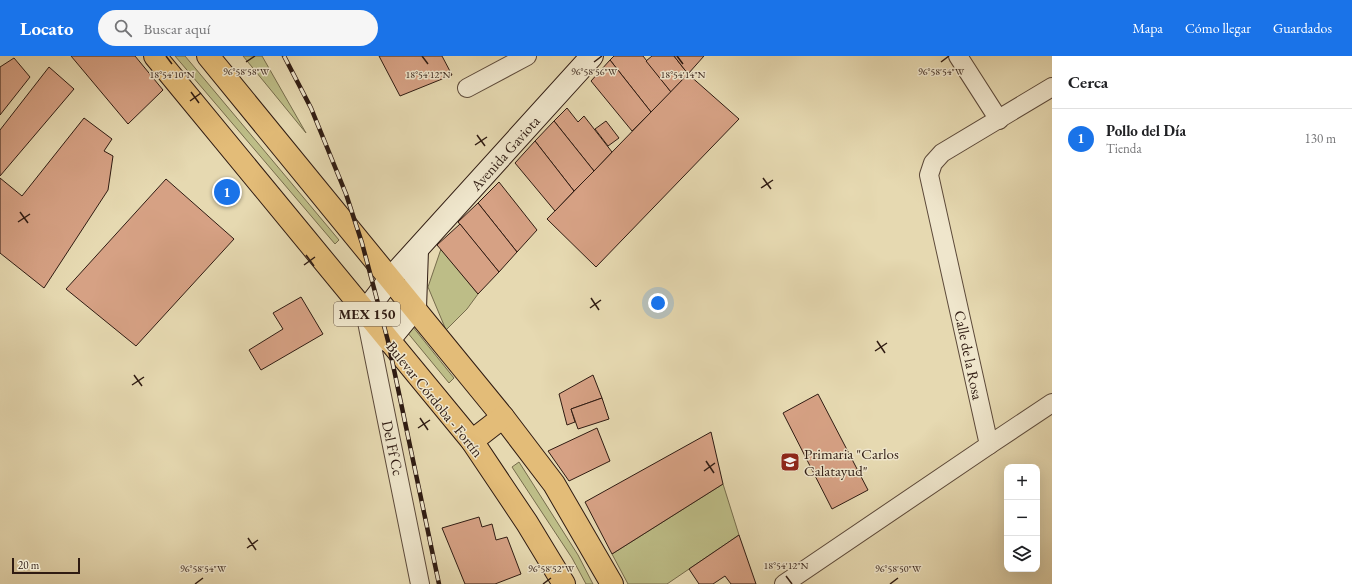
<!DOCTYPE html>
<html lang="es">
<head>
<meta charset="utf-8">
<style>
  body { margin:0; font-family:"EB Garamond",serif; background:#f6f6f6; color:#202124 }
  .controls { position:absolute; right:12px; bottom:12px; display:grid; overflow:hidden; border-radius:8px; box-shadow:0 4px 16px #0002 }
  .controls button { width:36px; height:36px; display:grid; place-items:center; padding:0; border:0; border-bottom:1px solid #e0e0e0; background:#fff; color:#202124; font:20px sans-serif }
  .scale { position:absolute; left:12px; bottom:10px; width:68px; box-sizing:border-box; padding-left:4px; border:2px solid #2f1b12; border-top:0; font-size:11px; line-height:14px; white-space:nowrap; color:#2f1b12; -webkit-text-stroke:3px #efe6cc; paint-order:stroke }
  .you { position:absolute; left:658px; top:247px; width:14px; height:14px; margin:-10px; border:3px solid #fff; border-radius:50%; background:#1a73e8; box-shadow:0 0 0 6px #1a73e833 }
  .badge { display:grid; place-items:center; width:26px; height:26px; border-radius:50%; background:#1a73e8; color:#fff; font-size:13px; font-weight:700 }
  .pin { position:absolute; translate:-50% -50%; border:2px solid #fff; box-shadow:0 1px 4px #0006 }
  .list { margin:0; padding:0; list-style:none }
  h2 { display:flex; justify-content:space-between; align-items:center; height:52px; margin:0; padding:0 16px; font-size:17px }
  h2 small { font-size:13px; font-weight:400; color:#757577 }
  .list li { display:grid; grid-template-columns:26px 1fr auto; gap:12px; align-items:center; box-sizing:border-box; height:60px; padding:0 16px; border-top:1px solid #e0e0e0 }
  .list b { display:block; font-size:15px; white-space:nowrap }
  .list p { margin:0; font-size:13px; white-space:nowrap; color:#757577 }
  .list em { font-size:13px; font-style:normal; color:#757577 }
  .icon { flex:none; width:22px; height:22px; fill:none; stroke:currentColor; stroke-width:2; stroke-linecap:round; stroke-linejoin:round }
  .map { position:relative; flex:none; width:1052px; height:528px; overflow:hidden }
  header { display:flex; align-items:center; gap:24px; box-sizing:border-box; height:56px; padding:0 20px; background:#1a73e8; color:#fff }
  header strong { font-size:19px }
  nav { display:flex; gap:22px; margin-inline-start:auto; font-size:14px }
  .search { width:280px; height:36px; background:#f6f6f6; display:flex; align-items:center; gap:10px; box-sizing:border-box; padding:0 14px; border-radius:22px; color:#757577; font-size:15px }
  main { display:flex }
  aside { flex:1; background:#fff }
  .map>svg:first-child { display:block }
  .green { fill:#bdbd87; stroke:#766c4c }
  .building { fill:#d6a184; stroke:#2f1b12 }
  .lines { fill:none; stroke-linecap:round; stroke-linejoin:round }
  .street-casing { stroke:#5d4a3a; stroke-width:20 }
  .secondary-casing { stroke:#2f1b12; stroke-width:24 }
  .primary-casing { stroke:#2f1b12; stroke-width:24 }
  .street { stroke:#efe6cc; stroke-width:18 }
  .secondary { stroke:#efe6cc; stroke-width:22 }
  .primary { stroke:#e3bc78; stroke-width:22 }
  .rail-casing { stroke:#2f1b12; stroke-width:4.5 }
  .rail { stroke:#efe6cc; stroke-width:3; stroke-dasharray:9; stroke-linecap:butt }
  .ticks { fill:none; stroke:#2f1b12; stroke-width:1.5 }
  .labels { text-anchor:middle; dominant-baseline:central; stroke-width:3; stroke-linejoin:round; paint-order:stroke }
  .shield { fill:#efe6cc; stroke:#69584a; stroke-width:1 }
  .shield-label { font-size:14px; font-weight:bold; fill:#2f1b12 }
  .street-label { font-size:15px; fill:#2f1b12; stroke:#efe6cc }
  .poi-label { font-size:15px; fill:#2f1b12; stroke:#efe6cc; text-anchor:start }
  .ticks-label { font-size:10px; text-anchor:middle; fill:#2f1b12; stroke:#efe6cc; stroke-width:3; stroke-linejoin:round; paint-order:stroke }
</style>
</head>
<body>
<header>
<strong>Locato</strong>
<div class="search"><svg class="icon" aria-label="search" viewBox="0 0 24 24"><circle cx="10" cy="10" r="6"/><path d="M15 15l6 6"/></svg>Buscar aquí</div>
<nav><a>Mapa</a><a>Cómo llegar</a><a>Guardados</a></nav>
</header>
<main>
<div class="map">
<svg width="1052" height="528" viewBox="0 0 1052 528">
  <rect width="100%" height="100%" fill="#e6d9b1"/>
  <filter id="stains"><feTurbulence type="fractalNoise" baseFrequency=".005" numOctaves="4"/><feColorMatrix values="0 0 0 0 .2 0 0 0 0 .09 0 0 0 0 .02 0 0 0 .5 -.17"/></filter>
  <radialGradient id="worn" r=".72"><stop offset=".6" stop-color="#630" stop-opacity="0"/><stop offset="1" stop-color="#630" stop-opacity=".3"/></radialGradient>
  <!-- green -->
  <g class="green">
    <path d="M 175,0 L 185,0 L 339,184 L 335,188 Z"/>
    <path d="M 243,0 L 262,0 L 306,77 Z"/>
    <path d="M 441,193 L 478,238 L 467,253 L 446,274 L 428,231 Z"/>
    <path d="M 413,271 L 454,322 L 449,327 L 407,276 Z"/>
    <path d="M 519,406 L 578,499 L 593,528 L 586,528 L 572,502 L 512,411 Z"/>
    <path d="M 723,428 L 739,479 L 667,528 L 628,528 L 612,498 Z"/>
  </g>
  <!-- building -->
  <g class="building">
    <path d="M 71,0 L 135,0 L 163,34 L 128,68 Z"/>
    <path d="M 379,0 L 442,0 L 452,19 L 400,40 Z"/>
    <path d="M 614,0 L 643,0 L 671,36 L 651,56 L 610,4 Z"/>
    <path d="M 652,0 L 674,0 L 688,18 L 671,36 L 646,5 Z"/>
    <path d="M 674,0 L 704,0 L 688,18 Z"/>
    <path d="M 14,2 L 30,21 L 0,59 L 0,11 Z"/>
    <path d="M 610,4 L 651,56 L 632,75 L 591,25 Z"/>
    <path d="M 49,11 L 74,33 L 0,120 L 0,74 Z"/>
    <path d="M 688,18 L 739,63 L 596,211 L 547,163 Z"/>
    <path d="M 567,52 L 578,66 L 584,60 L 612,96 L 594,115 L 554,65 Z"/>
    <path d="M 84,62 L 112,83 L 104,95 L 113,100 L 108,134 L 44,232 L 0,197 L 0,122 L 22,140 Z"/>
    <path d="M 554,65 L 594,115 L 574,135 L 535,85 Z"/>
    <path d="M 606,65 L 619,82 L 608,90 L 595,73 Z"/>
    <path d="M 535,85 L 574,135 L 555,155 L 515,107 Z"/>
    <path d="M 166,123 L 234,183 L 136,290 L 66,233 Z"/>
    <path d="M 499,126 L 537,174 L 517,196 L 478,147 Z"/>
    <path d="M 478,147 L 517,196 L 499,216 L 458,166 Z"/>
    <path d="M 460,168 L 499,216 L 478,238 L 437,189 Z"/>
    <path d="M 301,241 L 323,278 L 261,314 L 249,294 L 283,273 L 273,257 Z"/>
    <path d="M 593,319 L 602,342 L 571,353 L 575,366 L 567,369 L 559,338 Z"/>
    <path d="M 818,338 L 868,434 L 832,453 L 783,357 Z"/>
    <path d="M 602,342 L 609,363 L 578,373 L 571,353 Z"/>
    <path d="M 597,372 L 610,405 L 569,425 L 548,395 Z"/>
    <path d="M 711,376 L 723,428 L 612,498 L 585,446 Z"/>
    <path d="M 479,461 L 482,471 L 492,468 L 496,484 L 507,481 L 521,518 L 495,528 L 465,528 L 442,472 Z"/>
    <path d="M 739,479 L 756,528 L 731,528 L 725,520 L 713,528 L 699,528 L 689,513 Z"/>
  </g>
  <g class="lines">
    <!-- street casing -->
    <g class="street-casing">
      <g id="street">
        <path d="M 958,0 L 999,64"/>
        <path d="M 467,32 L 527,0"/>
        <path d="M 365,256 L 420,528"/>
        <path d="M 989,389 L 1052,347"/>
        <path d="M 784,528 L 989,389 L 929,119 L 933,107 L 942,97 L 1052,31"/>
      </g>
    </g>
    <!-- secondary casing -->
    <g class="secondary-casing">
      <g id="secondary">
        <path d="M 365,256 L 390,223 L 592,0"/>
        <path d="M 388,285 L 415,252 L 417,194"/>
      </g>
    </g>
    <!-- primary casing -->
    <g class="primary-casing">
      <g id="primary">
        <path d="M 155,0 L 472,385 L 527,467 L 564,528"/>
        <path d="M 208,0 L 503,361 L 554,428 L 612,528"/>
        <path d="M 472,385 L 503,361"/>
      </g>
    </g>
    <!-- street -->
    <use href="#street" class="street"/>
    <!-- secondary -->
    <use href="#secondary" class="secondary"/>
    <!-- primary -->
    <use href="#primary" class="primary"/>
    <!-- rail casing -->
    <g class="rail-casing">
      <path id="rail" d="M 284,0 L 311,52 L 346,138 L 362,187 L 388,285 L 439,528"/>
    </g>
    <!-- rail -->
    <use href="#rail" class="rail"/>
  </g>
  <!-- ticks -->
  <path class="ticks" d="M 166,0 L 172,8M 422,0 L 428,8M 677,0 L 683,8M 246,6 L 255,0M 594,6 L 602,0M 941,6 L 949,0M 191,36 L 199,47M 190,45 L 201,37M 477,79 L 485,90M 475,89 L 487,81M 763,122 L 771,133M 761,132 L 773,124M 20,156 L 28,167M 18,166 L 30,158M 306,199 L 314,210M 304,209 L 315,201M 591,242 L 599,254M 590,252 L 601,244M 877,285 L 885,297M 875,295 L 887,287M 134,319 L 142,330M 132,329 L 144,321M 420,362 L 428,374M 418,372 L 430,364M 706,405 L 714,417M 704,415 L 715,407M 248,482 L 256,494M 247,492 L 258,484M 786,520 L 792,528M 195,528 L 203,522M 543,528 L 551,522M 890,528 L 898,522"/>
  <!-- icons -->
  <defs>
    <g id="school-square" transform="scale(1)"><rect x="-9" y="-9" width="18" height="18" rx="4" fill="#8f2418" stroke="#efe6cc"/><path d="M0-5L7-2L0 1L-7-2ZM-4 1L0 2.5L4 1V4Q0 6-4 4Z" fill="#fff"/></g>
  </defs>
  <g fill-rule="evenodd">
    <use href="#school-square" x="790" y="406"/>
  </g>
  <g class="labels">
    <!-- shield labels -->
    <rect class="shield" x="334" y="246" width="66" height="24" rx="3"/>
    <g class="shield-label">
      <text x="367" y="258">MEX 150</text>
    </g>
    <!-- street labels -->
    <g class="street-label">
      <text transform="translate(505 97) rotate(-48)">Avenida Gaviota</text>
      <text transform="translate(969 299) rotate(78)">Calle de la Rosa</text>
      <text transform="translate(435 343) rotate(51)">Bulevar Córdoba - Fortín</text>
      <text transform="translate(393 392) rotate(78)">Del Ff Cc</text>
    </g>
    <!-- poi labels -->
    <g class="poi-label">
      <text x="804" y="397">Primaria "Carlos<tspan x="804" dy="17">Calatayud"</tspan></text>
    </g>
  </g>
  <g class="ticks-label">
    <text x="246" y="19">96°58'58"W</text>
    <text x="594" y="19">96°58'56"W</text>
    <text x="941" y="19">96°58'54"W</text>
    <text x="172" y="22">18°54'10"N</text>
    <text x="428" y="22">18°54'12"N</text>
    <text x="683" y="22">18°54'14"N</text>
    <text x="786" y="513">18°54'12"N</text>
    <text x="203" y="516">96°58'54"W</text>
    <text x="551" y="516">96°58'52"W</text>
    <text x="898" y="516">96°58'50"W</text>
  </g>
  <rect width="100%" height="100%" filter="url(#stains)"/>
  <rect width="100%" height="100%" fill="url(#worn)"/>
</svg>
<div class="controls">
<button>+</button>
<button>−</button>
<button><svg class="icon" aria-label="layers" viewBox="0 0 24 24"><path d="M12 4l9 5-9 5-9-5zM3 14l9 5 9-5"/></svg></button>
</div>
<div class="scale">20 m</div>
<div class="you"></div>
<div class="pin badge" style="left:227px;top:136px">1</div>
</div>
<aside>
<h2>Cerca<small></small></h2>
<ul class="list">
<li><span class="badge">1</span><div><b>Pollo del Día</b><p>Tienda</p></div><em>130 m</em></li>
</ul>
</aside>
</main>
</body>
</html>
